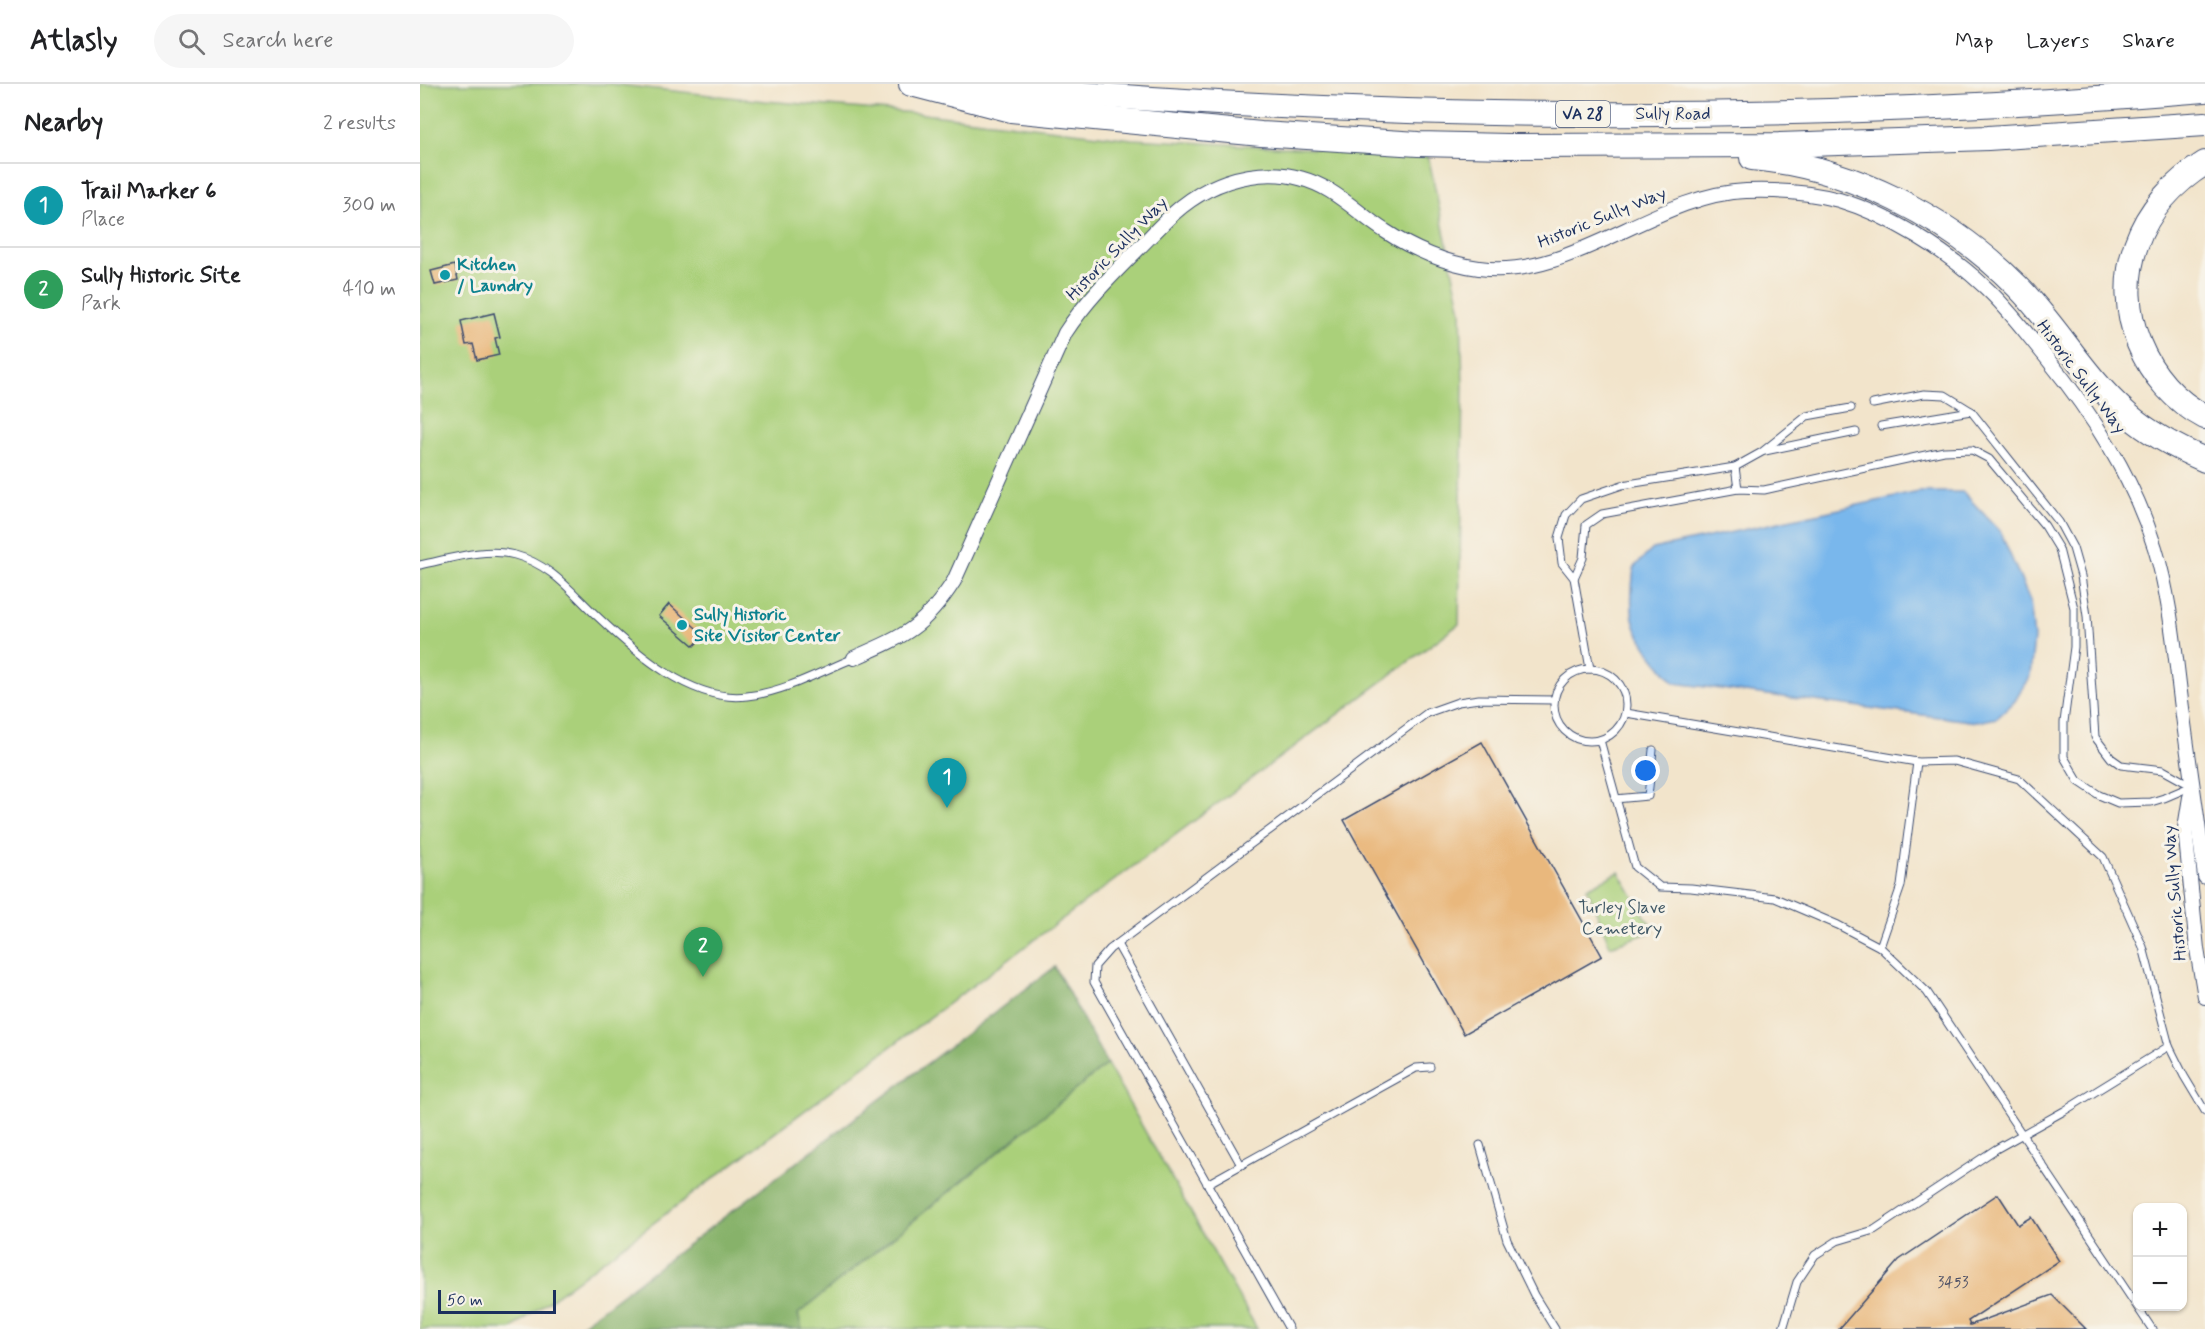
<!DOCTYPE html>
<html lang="en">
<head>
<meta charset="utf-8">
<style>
  body { margin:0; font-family:Mynerve,sans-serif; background:#f6f6f6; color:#202124 }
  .controls { position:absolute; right:18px; bottom:18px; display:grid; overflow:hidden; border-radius:12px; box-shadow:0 2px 4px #0004 }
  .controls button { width:54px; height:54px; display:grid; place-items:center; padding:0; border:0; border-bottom:2px solid #e0e0e0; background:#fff; color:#202124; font:30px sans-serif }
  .scale { position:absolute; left:18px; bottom:15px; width:118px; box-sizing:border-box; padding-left:6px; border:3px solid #1b2f5e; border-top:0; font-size:16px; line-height:21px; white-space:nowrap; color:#1b2f5e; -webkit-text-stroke:4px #f7f3e8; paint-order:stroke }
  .you { position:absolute; left:1226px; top:687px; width:21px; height:21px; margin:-15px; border:4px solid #fff; border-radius:50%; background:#1a73e8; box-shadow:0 0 0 9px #1a73e833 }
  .badge { display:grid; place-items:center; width:39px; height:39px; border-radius:50%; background:#7c3aed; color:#fff; font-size:20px; font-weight:700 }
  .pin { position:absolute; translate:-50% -50px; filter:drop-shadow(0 2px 3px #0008) }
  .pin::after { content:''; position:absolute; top:32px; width:21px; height:18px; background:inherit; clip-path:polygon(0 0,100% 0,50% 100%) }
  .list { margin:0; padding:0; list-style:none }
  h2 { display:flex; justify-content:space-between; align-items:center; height:78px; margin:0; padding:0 24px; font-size:26px }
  h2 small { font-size:20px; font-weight:400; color:#757577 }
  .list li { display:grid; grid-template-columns:39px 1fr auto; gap:18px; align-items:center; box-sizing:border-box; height:84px; padding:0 24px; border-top:2px solid #e0e0e0 }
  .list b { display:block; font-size:22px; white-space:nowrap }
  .list p { margin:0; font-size:20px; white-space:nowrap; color:#757577 }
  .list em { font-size:20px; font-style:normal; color:#757577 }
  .icon { flex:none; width:33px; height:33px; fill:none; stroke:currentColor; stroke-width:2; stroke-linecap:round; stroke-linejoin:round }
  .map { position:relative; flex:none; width:1785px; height:1245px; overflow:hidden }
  header { display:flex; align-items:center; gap:36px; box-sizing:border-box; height:84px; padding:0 30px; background:#fff; border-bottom:2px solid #e0e0e0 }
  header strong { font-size:28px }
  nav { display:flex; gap:33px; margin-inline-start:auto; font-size:21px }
  .search { width:420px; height:54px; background:#f6f6f6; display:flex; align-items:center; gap:15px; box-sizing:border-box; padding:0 21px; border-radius:33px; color:#757577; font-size:22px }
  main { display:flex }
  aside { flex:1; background:#fff }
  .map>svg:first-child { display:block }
  .green { fill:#aad07a; stroke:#62806c; stroke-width:1.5 }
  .forest { fill:#87b26a; stroke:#517064; stroke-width:1.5 }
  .water { fill:#79b7ec; stroke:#4a73a5; stroke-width:1.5 }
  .building { fill:#e9b87d }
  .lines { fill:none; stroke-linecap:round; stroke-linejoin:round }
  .lane-casing { stroke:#3b4a6e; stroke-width:9 }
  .street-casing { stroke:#3b4a6e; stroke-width:16 }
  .highway-casing { stroke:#3b4a6e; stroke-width:26 }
  .lane { stroke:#fff; stroke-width:7 }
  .street { stroke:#fff; stroke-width:14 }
  .highway { stroke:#fff; stroke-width:24 }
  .culture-dot { fill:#0f9aa8; stroke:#f7f3e8; stroke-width:2 }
  .labels { text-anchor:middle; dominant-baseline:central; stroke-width:6; stroke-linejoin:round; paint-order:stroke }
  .number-label { font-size:15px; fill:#4e5166 }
  .shield { fill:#f7f3e8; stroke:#5d6a87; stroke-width:1.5 }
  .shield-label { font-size:16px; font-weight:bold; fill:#1b2f5e }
  .street-label { font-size:18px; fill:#1b2f5e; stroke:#f7f3e8 }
  .culture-label { font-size:18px; font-weight:bold; fill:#0d838f; stroke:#f7f3e8; text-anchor:start }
  .park-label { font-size:18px; fill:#3f5765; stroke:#f7f3e8 }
</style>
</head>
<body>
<header>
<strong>Atlasly</strong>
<div class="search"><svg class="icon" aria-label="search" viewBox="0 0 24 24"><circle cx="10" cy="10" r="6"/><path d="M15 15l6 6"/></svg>Search here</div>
<nav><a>Map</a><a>Layers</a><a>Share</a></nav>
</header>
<main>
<aside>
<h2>Nearby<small>2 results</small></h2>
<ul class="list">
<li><span class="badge" style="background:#0f9aa8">1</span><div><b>Trail Marker 6</b><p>Place</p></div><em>300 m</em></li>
<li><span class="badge" style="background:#2e9e5b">2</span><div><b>Sully Historic Site</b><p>Park</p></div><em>410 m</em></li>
</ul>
</aside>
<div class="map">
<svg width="1785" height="1245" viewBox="0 0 1785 1245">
  <rect width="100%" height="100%" fill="#f7f3e8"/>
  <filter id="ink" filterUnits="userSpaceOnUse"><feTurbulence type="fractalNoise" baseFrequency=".0167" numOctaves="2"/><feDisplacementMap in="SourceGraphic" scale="12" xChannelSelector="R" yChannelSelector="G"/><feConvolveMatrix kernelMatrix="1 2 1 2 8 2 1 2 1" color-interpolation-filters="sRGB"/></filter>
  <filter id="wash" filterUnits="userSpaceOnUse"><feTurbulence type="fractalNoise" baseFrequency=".008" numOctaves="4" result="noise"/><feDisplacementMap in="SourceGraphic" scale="24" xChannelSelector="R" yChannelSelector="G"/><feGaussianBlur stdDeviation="1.35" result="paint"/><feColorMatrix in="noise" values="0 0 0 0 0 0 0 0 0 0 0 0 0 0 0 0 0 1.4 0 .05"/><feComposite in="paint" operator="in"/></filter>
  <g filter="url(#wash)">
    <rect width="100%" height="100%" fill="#f2e4cb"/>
    <!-- green -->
    <g class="green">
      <path d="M 0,0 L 190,0 L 345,17 L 495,29 L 712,55 L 1008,71 L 1041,227 L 1043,303 L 1039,540 L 91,1245 L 0,1245 Z"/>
      <path d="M 1199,788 L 1234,847 L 1190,862 L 1167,804 Z"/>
      <path d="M 687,980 L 837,1245 L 382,1245 L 378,1230 Z"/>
    </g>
    <!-- forest -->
    <path class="forest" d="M 635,883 L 687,980 L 378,1230 L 382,1245 L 156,1245 Z"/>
    <!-- water -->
    <path class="water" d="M 1499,408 L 1543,408 L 1580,447 L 1610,517 L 1614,554 L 1610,591 L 1595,617 L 1577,634 L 1557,638 L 1255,599 C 1241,583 1225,565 1216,545 C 1209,529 1212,501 1214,483 L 1233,465 Z"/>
    <g id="blocks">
      <!-- building -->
      <g class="building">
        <path d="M 35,181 L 38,196 L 15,201 L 11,187 Z"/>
        <path d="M 74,229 L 80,253 L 75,254 L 79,271 L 57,276 L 53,260 L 46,261 L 41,237 Z"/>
        <path d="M 249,520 L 284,551 L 274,562 L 239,532 Z"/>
        <path d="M 1062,658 L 1182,872 L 1044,950 L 924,736 Z"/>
        <path d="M 1578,1110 L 1598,1141 L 1611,1133 L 1639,1177 L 1548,1237 L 1550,1241 L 1632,1211 L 1666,1245 L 1419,1245 L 1479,1176 Z"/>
      </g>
    </g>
  </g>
  <g filter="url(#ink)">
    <use href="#blocks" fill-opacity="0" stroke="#3b4a6e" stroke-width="1.5"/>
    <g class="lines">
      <!-- lane casing -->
      <g class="lane-casing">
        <g id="lane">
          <path d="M 1461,342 L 1551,327"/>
          <path d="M 1345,367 L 1436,348"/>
          <path d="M 1315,383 L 1318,405"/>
          <path d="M 0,481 C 30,475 64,463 95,471 C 132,481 151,508 178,533 C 215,568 272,619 327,612 C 364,608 400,588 434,574"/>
          <path d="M 1154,494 L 1163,474 L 1166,441 L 1182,430 L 1318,405 L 1344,406 L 1524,367 L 1552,366 L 1569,375 L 1625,442 L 1639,465 L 1654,524 L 1654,563 L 1644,638 L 1644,673 L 1658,697 L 1679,711 L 1698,719 L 1731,718 L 1744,714 L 1772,702 L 1743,686 L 1701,681 L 1691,674 L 1675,653 L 1667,532 L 1661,492 L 1653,464 L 1639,438 L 1551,327 L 1525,311 L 1504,310 L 1453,320"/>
          <path d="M 1170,585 L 1154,494 L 1142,479 L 1139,454 L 1146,431 L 1161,415 L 1202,401 L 1315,383 L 1342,368 L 1387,332 L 1431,324"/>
          <circle cx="1170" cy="621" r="36"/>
          <path d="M 1206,629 L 1497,678 L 1534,677 L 1599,695 L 1683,773 L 1723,863 L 1749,962"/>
          <path d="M 1180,656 L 1215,783 L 1240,803 L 1271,804 L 1355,814 L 1418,841 L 1460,863"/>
          <path d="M 1497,678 L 1481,802 L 1460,863 L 1507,908 L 1732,1245"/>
          <path d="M 1195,715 L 1228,712 L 1233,666"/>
          <path d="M 697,860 L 821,1081"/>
          <path d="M 1060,1061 L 1087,1156 L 1114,1211 L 1135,1245"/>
          <path d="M 787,1100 L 996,984 L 1010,983"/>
          <path d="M 869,1245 L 674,898 L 675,882 L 690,865 L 1007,629 L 1038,618 L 1059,615 L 1134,616"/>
          <path d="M 1363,1245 L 1377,1198 L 1395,1171 L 1417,1157 L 1454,1146 L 1576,1065 L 1644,1027 L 1749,962 L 1764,992 L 1785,1027"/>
        </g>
      </g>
      <!-- street casing -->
      <g class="street-casing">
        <g id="street">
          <path d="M 434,574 C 484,552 504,544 534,497 L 645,249 C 665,218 691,192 717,166 C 729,154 741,141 753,130 C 796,91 859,76 910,107 C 930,119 946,135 965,147 C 992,165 1027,180 1059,184 C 1151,197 1236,110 1326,107 C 1357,106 1390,108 1419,116 C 1469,131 1527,167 1565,203 C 1588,224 1606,249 1626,273 C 1673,331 1713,393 1735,464 C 1751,516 1755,571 1762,624 C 1769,680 1778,736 1785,793"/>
          <path d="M 1770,713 L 1765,744 L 1777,865 L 1785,913"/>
        </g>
      </g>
      <!-- highway casing -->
      <g class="highway-casing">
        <g id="highway">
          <path d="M 491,0 L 591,26 L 841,50 L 998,60 L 1088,62 L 1359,61 L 1568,54 L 1785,40"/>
          <path d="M 542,0 C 955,38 1372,40 1785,6"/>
          <path d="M 1332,74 C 1429,82 1529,133 1597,202 C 1637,242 1664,293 1707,330 C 1730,350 1757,364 1785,376"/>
          <path d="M 1785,79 C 1754,98 1728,126 1716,161 C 1693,227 1724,301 1785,333"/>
        </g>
      </g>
      <!-- lane -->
      <use href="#lane" class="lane"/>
      <!-- street -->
      <use href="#street" class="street"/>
      <!-- highway -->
      <use href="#highway" class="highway"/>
    </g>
  </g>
  <!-- markers -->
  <g class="culture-dot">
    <circle cx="25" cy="191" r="6"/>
    <circle cx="262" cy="541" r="6"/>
  </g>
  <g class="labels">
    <!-- number labels -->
    <g class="number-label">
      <text x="1533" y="1199">3453</text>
    </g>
    <!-- shield labels -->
    <rect class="shield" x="1136" y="17" width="54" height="26" rx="4.5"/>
    <g class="shield-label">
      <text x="1163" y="30">VA 28</text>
    </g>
    <!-- street labels -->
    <g class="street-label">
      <text x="1253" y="30">Sully Road</text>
      <text transform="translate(1182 134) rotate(-22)">Historic Sully Way</text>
      <text transform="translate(697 165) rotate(-46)">Historic Sully Way</text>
      <text transform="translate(1661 293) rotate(53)">Historic Sully Way</text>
      <text transform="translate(1755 809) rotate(-95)">Historic Sully Way</text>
    </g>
    <!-- culture labels -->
    <g class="culture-label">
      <text x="37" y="181">Kitchen<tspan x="37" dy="21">/ Laundry</tspan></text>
      <text x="274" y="531">Sully Historic<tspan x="274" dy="21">Site Visitor Center</tspan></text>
    </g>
    <!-- park labels -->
    <g class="park-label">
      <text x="1202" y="824">Turley Slave<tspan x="1202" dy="21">Cemetery</tspan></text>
    </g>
  </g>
</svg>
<div class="controls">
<button>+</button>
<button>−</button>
</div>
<div class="scale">50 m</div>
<div class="you"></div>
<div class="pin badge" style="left:527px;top:724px;background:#0f9aa8">1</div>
<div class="pin badge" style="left:283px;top:893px;background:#2e9e5b">2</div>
</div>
</main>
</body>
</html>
